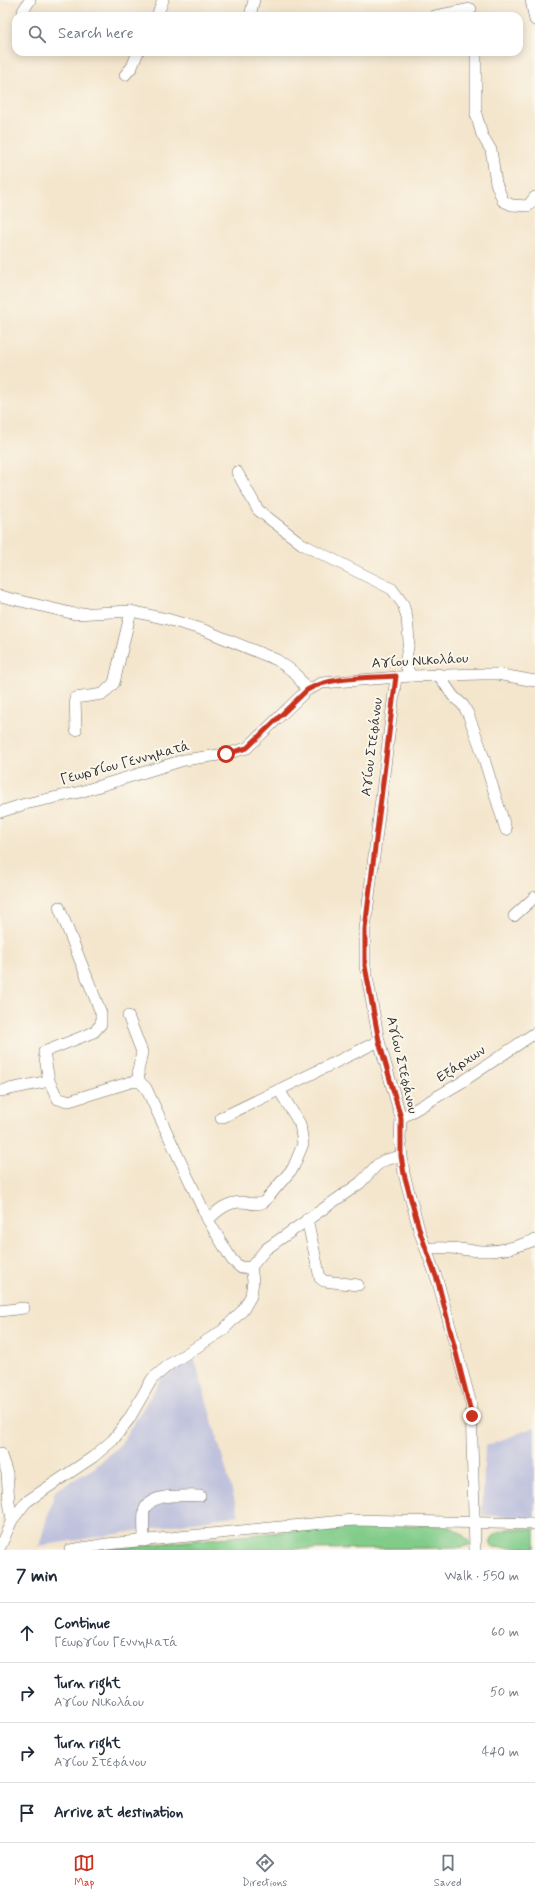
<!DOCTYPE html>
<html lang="en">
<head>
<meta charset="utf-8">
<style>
  body { margin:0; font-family:Mynerve,sans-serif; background:#f6f6f7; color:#1f2937 }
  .stop { position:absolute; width:12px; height:12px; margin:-9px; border:3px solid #c8321e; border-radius:50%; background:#fff }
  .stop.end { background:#c8321e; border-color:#fff; box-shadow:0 1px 4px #0008 }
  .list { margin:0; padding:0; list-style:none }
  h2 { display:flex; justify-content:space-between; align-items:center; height:52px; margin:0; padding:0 16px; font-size:17px }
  h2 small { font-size:13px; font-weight:400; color:#747a83 }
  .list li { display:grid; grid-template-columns:26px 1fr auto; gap:12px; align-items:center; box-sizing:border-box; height:60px; padding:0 16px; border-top:1px solid #e0e1e3 }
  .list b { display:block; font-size:15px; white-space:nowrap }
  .list p { margin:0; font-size:13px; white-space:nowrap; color:#747a83 }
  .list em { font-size:13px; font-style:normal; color:#747a83 }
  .icon { flex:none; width:22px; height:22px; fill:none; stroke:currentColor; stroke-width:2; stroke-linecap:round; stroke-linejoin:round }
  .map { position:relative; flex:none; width:535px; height:1550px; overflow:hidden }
  .search { position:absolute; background:#fff; box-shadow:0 2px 10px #0003; left:12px; right:12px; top:12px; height:44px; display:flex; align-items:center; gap:10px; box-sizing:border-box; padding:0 14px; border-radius:12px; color:#747a83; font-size:15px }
  .sheet { height:292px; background:#fff }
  nav { display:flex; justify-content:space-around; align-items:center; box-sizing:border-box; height:56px; border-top:1px solid #e0e1e3; background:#fff; font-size:11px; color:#747a83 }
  nav a { display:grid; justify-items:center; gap:2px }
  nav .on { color:#c8321e }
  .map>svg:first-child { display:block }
  .industrial { fill:#c0c2dd }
  .green { fill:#81cc89; stroke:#567c5a }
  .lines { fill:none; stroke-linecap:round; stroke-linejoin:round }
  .minor-casing { stroke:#716c64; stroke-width:12 }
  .minor { stroke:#fff; stroke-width:11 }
  .route { stroke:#c8321e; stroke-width:5 }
  .labels { text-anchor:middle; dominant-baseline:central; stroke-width:4; stroke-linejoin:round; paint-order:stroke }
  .street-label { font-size:14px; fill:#2b2b2b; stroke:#fbf7ec }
</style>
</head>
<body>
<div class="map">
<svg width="535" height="1550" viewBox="0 0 535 1550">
  <rect width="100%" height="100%" fill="#fbf7ec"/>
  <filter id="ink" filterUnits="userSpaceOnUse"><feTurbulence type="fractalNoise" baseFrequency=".025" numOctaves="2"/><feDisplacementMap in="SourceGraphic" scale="8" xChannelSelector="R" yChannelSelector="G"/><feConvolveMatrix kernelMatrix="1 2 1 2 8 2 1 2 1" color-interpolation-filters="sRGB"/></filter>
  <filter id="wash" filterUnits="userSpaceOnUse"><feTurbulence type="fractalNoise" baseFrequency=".012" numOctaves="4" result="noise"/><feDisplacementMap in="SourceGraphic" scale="16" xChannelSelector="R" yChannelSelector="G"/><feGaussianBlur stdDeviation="0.9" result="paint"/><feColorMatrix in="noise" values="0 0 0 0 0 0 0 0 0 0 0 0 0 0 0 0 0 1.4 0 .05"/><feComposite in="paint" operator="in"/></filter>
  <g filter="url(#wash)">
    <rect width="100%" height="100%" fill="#f4e6cd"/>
    <!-- industrial -->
    <g class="industrial">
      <path d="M 195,1360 L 239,1515 L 39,1546 L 55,1491 L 94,1468 L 120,1445 L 163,1376 Z"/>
      <path d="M 535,1427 L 535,1519 L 482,1515 L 485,1446 Z"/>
    </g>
    <!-- green -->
    <g class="green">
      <path d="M 361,1524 L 447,1526 C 458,1530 465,1535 471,1545 L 456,1548 L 97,1550 Z"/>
      <path d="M 509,1529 L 535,1529 L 535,1548 L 491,1547 C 489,1535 499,1531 509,1529 Z"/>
    </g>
  </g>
  <g filter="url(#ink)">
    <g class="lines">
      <!-- minor casing -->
      <g class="minor-casing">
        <g id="minor">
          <path d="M 531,0 L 535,20"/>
          <path d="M 23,11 L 30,0"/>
          <path d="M 157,16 L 163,0"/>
          <path d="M 250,16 L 254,0"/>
          <path d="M 435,16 L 471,9"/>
          <path d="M 476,52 L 476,114 L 482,135 L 491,150 L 496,183 L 503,201 L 512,205 L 528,206 L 535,197"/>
          <path d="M 125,75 L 132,67 L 138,52"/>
          <path d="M 237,472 L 258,510 L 302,544 L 392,589 L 403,604 L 407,618 L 409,641 L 405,664 L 411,676"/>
          <path d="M 0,596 L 75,614 L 131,611 L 167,619 L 204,630 L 277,660 L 295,673 L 307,690"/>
          <path d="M 438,674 L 453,696 L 463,705 L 468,714 L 480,746 L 506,830"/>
          <path d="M 396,677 L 365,929 L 365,966 L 379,1041 L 401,1118 L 400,1139 L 404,1174 L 420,1233 L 438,1282 L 471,1404 L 475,1550"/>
          <path d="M 76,730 L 75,698 L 103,694 L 114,683 L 131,611"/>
          <path d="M 0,812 L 25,804 L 80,792 L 184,760 L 226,754 L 247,748 L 307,690 L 322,683 L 411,676 L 482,674 L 497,674 L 535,681"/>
          <path d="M 59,907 L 101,1013 L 101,1024 L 94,1032 L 44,1052 L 49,1081 L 58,1099 L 69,1101 L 131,1082 L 139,1081 L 146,1088 L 208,1220 L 232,1260 L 241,1268 L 251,1267 L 266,1249 L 360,1183 L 377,1165 L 385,1160 L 401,1156"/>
          <path d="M 514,916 L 535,897"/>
          <path d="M 128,1016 L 142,1052 L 138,1071 L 139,1081"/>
          <path d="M 0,1091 L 49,1081"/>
          <path d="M 221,1118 L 379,1041"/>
          <path d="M 401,1118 L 462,1082 L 535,1033"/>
          <path d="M 307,1219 L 320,1278 L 324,1281 L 358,1285"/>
          <path d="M 208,1220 C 218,1210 227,1202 242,1202 C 250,1203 256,1206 264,1202 L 293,1168 L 303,1144 L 300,1124 L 279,1090"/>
          <path d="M 427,1249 C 446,1245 464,1251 483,1251 C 501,1252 518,1246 535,1240"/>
          <path d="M 0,1311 L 24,1308"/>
          <path d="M 0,1453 L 7,1473 L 9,1502 L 12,1520"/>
          <path d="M 144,1541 C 144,1531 143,1521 144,1512 C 147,1492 186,1496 200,1496"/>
          <path d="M 0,1547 L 12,1520 L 26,1502 L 93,1457 L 113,1440 L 129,1419 L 152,1379 L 170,1364 L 222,1331 L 243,1310 L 251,1296 L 253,1281 L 251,1267"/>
          <path d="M 70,1550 L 107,1544 L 353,1520 L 535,1524"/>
        </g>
      </g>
      <!-- minor -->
      <use href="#minor" class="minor"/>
    </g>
  </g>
  <g class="lines" filter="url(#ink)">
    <!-- route -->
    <path class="route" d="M 226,754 L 247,748 L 307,690 C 330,676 370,678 396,676 L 365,929 L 365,966 L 379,1041 L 401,1118 L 401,1156 L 404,1174 L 420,1232 L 438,1282 L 472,1416"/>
  </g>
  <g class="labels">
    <!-- street labels -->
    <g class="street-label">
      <text transform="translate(420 661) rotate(-3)">Αγίου Νικολάου</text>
      <text transform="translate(372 747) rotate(-83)">Αγίου Στεφάνου</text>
      <text transform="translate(125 763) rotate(-15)">Γεωργίου Γεννηματά</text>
      <text transform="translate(461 1064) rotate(-33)">Εξάρχων</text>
      <text transform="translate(402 1065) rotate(77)">Αγίου Στεφάνου</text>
    </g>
  </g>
</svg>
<div class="stop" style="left:226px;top:754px"></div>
<div class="stop end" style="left:472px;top:1416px"></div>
<div class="search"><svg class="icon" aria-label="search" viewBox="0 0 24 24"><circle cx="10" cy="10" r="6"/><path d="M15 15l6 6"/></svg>Search here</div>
</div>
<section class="sheet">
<h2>7 min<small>Walk · 550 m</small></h2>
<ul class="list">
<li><svg class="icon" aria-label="ahead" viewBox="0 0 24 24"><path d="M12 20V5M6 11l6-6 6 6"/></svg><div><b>Continue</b><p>Γεωργίου Γεννηματά</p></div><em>60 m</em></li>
<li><svg class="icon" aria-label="right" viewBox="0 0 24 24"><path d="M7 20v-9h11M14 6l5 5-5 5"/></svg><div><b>Turn right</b><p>Αγίου Νικολάου</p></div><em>50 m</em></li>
<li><svg class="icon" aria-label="right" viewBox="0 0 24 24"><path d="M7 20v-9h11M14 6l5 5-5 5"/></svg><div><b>Turn right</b><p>Αγίου Στεφάνου</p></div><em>440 m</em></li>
<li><svg class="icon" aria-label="arrive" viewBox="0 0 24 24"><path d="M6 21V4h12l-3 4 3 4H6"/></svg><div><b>Arrive at destination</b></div></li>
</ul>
</section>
<nav>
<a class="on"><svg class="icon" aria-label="map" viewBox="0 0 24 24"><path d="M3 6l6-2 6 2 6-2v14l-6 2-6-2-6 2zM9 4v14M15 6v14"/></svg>Map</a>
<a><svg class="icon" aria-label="directions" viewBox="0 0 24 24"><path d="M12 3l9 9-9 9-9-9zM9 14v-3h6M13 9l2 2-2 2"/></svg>Directions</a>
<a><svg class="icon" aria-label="saved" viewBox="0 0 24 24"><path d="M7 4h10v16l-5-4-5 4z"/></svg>Saved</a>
</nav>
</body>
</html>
